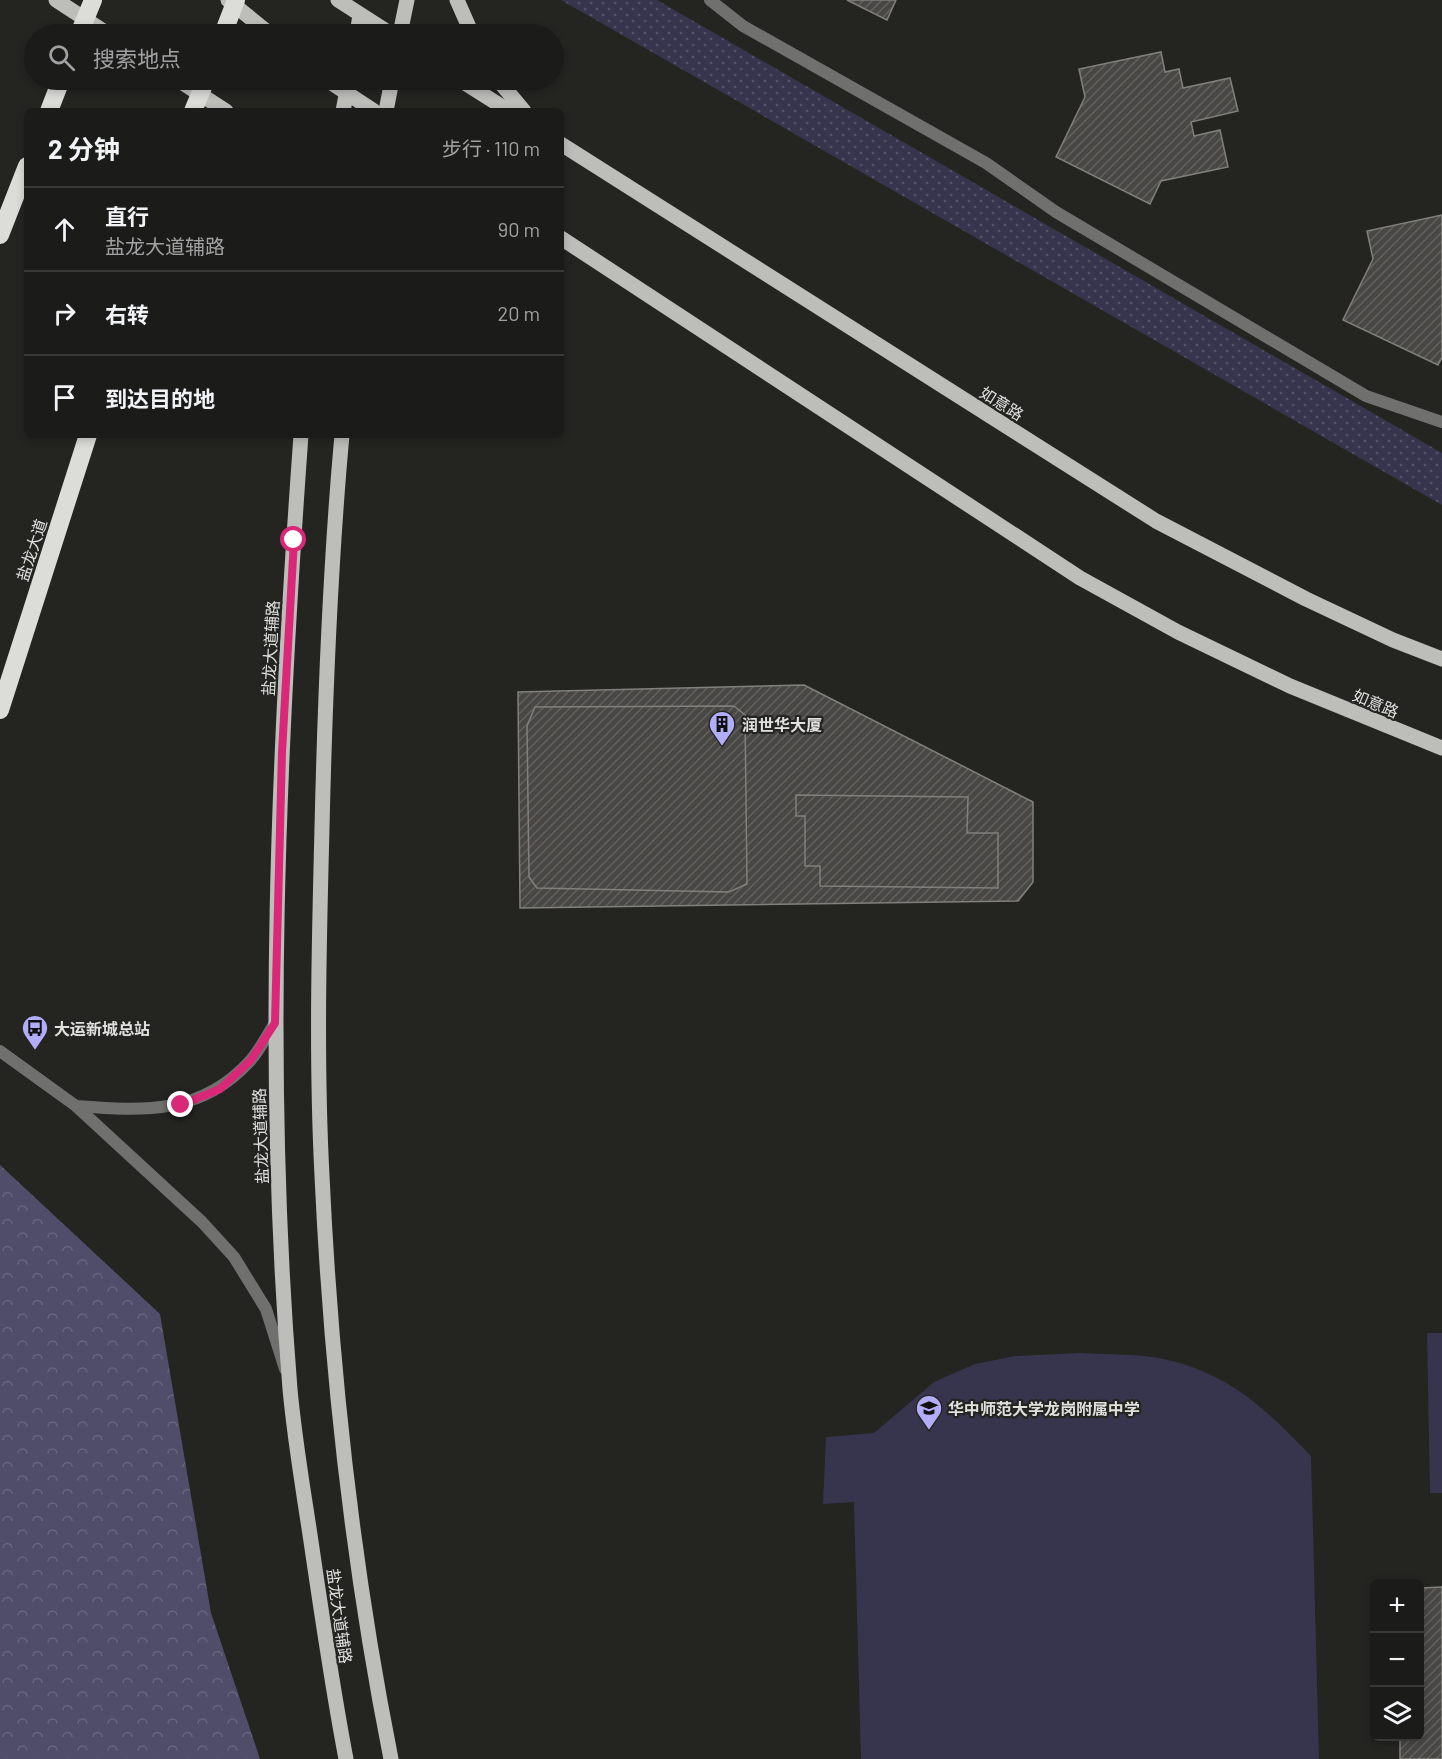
<!DOCTYPE html>
<html lang="zh">
<head>
<meta charset="utf-8">
<style>
  body { margin:0; font-family:Barlow,"Noto Sans SC",sans-serif; background:#242422; color:#f1f3f6 }
  .controls { position:absolute; right:18px; bottom:18px; display:grid; overflow:hidden; border-radius:9px; box-shadow:0 3px 9px #0003 }
  .controls button { width:54px; height:54px; display:grid; place-items:center; padding:0; border:0; border-bottom:2px solid #393938; background:#1b1b19; color:#f1f3f6; font:30px sans-serif }
  .stop { position:absolute; width:18px; height:18px; margin:-14px; border:4px solid #db2777; border-radius:50%; background:#fff }
  .stop.end { background:#db2777; border-color:#fff; box-shadow:0 2px 6px #0008 }
  .list { margin:0; padding:0; list-style:none }
  h2 { display:flex; justify-content:space-between; align-items:center; height:78px; margin:0; padding:0 24px; font-size:26px }
  h2 small { font-size:20px; font-weight:400; color:#a0a1a2 }
  .list li { display:grid; grid-template-columns:39px 1fr auto; gap:18px; align-items:center; box-sizing:border-box; height:84px; padding:0 24px; border-top:2px solid #393938 }
  .list b { display:block; font-size:22px; white-space:nowrap }
  .list p { margin:0; font-size:20px; white-space:nowrap; color:#a0a1a2 }
  .list em { font-size:20px; font-style:normal; color:#a0a1a2 }
  .icon { flex:none; width:33px; height:33px; fill:none; stroke:currentColor; stroke-width:2; stroke-linecap:round; stroke-linejoin:round }
  .map { position:relative; flex:none; width:1442px; height:1759px; overflow:hidden }
  .search { position:absolute; background:#1b1b19; box-shadow:0 3px 9px #0003; left:24px; top:24px; width:540px; height:66px; display:flex; align-items:center; gap:15px; box-sizing:border-box; padding:0 21px; border-radius:33px; color:#a0a1a2; font-size:22px }
  .panel { position:absolute; background:#1b1b19; box-shadow:0 3px 9px #0003; left:24px; top:108px; width:540px; height:330px; border-radius:9px }
  .map>svg:first-child { display:block }
  .grass { fill:url(#grass-dots) }
  .forest { fill:url(#forest-crowns) }
  .park { fill:#36354d }
  .building { fill:url(#building-hatch); stroke:#80807c; stroke-width:1.5 }
  .lines { fill:none; stroke-linecap:round; stroke-linejoin:round }
  .lane { stroke:#70706e; stroke-width:12 }
  .street { stroke:#70706e; stroke-width:12 }
  .primary { stroke:#bdbdba; stroke-width:15 }
  .highway { stroke:#dcdcd8; stroke-width:18 }
  .highway-bridge { stroke:#dcdcd8; stroke-width:18 }
  .route { stroke:#db2777; stroke-width:8 }
  .labels { text-anchor:middle; dominant-baseline:central; stroke-width:4.5; stroke-linejoin:round; paint-order:stroke }
  .street-label { font-size:16px; fill:#e0e0de; stroke:#242421 }
  .poi-label { font-size:16px; font-weight:bold; fill:#e0e0de; stroke:#242421; text-anchor:start }
</style>
</head>
<body>
<div class="map">
<svg width="1442" height="1759" viewBox="0 0 1442 1759">
  <defs>
    <pattern id="grass-dots" width="8" height="8" patternUnits="userSpaceOnUse" patternTransform="scale(1.5)"><rect width="8" height="8" fill="#36354d"/><path d="M2 2h.1M6 6h.1" fill="none" stroke="#535266" stroke-width="1.8" stroke-linecap="round"/></pattern>
    <pattern id="forest-crowns" width="20" height="18" patternUnits="userSpaceOnUse" patternTransform="scale(1.5)"><rect width="20" height="18" fill="#4f4d69"/><path d="M2 6a3 3 0 1 1 6 0M12 15a3 3 0 1 1 6 0" fill="none" stroke="#68667e"/></pattern>
    <pattern id="building-hatch" width="6" height="6" patternUnits="userSpaceOnUse" patternTransform="scale(1.5)"><rect width="6" height="6" fill="#484744"/><path d="M-1 1l2-2M0 6l6-6M5 7l2-2" fill="none" stroke="#62615f"/></pattern>
  </defs>
  <rect width="100%" height="100%" fill="#242421"/>
  <!-- grass -->
  <path class="grass" d="M 561,0 L 657,0 L 1442,453 L 1442,505 Z"/>
  <!-- forest -->
  <path class="forest" d="M 0,1165 L 160,1314 L 211,1613 L 260,1759 L 0,1759 Z"/>
  <!-- park -->
  <g class="park">
    <path d="M 1427,1333 L 1442,1333 L 1442,1493 L 1430,1493 Z"/>
    <path d="M 1080,1353 C 1108,1355 1140,1353 1168,1360 C 1231,1375 1268,1411 1311,1456 L 1319,1759 L 861,1759 L 854,1502 L 823,1504 L 826,1437 L 874,1433 L 934,1382 L 975,1364 L 1015,1356 Z"/>
  </g>
  <!-- building -->
  <g class="building">
    <path d="M 847,0 L 896,0 L 887,20 Z"/>
    <path d="M 1161,52 L 1165,72 L 1179,69 L 1183,88 L 1230,78 L 1238,111 L 1191,122 L 1194,136 L 1220,130 L 1228,167 L 1161,181 L 1150,204 L 1056,157 L 1085,97 L 1079,69 Z"/>
    <path d="M 1442,215 L 1442,357 L 1438,365 L 1343,320 L 1373,259 L 1367,231 Z"/>
    <path d="M 804,685 L 1033,802 L 1033,882 L 1018,901 L 520,908 L 518,692 Z"/>
    <path d="M 734,706 L 745,715 L 747,884 L 729,892 L 537,888 L 529,877 L 527,726 L 535,707 Z"/>
    <path d="M 796,795 L 968,797 L 967,833 L 998,833 L 998,888 L 820,886 L 820,866 L 805,866 L 805,816 L 796,816 Z"/>
    <path d="M 1442,1587 L 1442,1759 L 1400,1759 L 1400,1736 L 1420,1736 L 1420,1588 Z"/>
  </g>
  <g class="lines">
    <!-- lane -->
    <path class="lane" d="M 710,0 L 743,26 L 986,163 L 1056,212 L 1366,396 L 1442,422"/>
    <!-- street -->
    <g class="street">
      <path d="M 0,1051 L 76,1106 L 202,1222 L 234,1257 L 266,1309 L 285,1369"/>
      <path d="M 76,1106 C 144,1111 201,1115 250,1061 C 260,1050 267,1035 275,1023"/>
    </g>
    <!-- primary -->
    <g class="primary">
      <path d="M 56,0 L 108,34"/>
      <path d="M 228,0 L 270,34"/>
      <path d="M 338,0 L 391,34"/>
      <path d="M 457,0 L 472,34"/>
      <path d="M 357,34 L 360,15"/>
      <path d="M 400,34 L 407,0"/>
      <path d="M 178,80 L 226,111"/>
      <path d="M 327,80 L 374,111"/>
      <path d="M 460,80 L 509,111"/>
      <path d="M 498,80 L 524,111"/>
      <path d="M 343,111 L 349,80"/>
      <path d="M 386,111 L 392,80"/>
      <path d="M 561,144 L 1156,521 L 1306,599 L 1393,640 L 1442,659"/>
      <path d="M 561,238 L 1080,578 L 1178,632 L 1290,686 L 1442,748"/>
      <path d="M 301,435 C 278,752 264,1072 290,1389 C 295,1445 305,1499 313,1555 C 323,1623 333,1691 346,1759"/>
      <path d="M 342,435 C 330,566 325,697 322,828 C 319,944 316,1060 322,1176 C 331,1370 353,1568 391,1759"/>
    </g>
    <!-- highway -->
    <g class="highway">
      <path d="M 49,111 L 61,80"/>
      <path d="M 0,235 L 27,166"/>
      <path d="M 0,710 L 88,435"/>
    </g>
    <!-- highway-bridge -->
    <g class="highway-bridge">
      <path d="M 79,34 L 93,0"/>
      <path d="M 223,34 L 236,0"/>
      <path d="M 193,111 L 206,80"/>
    </g>
  </g>
  <g class="lines">
    <!-- route -->
    <path class="route" d="M 181,1105 L 220,1089 L 251,1060 L 275,1023 L 282,752 L 294,540"/>
  </g>
  <!-- icons -->
  <defs>
    <g id="building-pin" transform="scale(1.35)"><path d="M0 17L-7.5 6A9.5 9.5 0 1 1 7.5 6Z" fill="#b2adf9" stroke="#242421"/><path d="M-4-6H4V6H1V3H-1V6H-4ZM-2.5-4.3h1.7v1.8h-1.7ZM.8-4.3h1.7v1.8H.8ZM-2.5-1h1.7V.8h-1.7ZM.8-1h1.7V.8H.8Z" fill="#111"/></g>
    <g id="bus-pin" transform="scale(1.35)"><path d="M0 17L-7.5 6A9.5 9.5 0 1 1 7.5 6Z" fill="#b2adf9" stroke="#242421"/><path d="M-5-6H5V4H4V6H2V4H-2V6H-4V4H-5ZM-3.5-4V0h7V-4ZM-3.5 1.2v1.5H-2V1.2ZM2 1.2v1.5H3.5V1.2Z" fill="#111"/></g>
    <g id="school-pin" transform="scale(1.35)"><path d="M0 17L-7.5 6A9.5 9.5 0 1 1 7.5 6Z" fill="#b2adf9" stroke="#242421"/><path d="M0-5L7-2L0 1L-7-2ZM-4 1L0 2.5L4 1V4Q0 6-4 4Z" fill="#111"/></g>
  </defs>
  <g fill-rule="evenodd">
    <use href="#building-pin" x="722" y="724"/>
    <use href="#bus-pin" x="35" y="1028"/>
    <use href="#school-pin" x="929" y="1408"/>
  </g>
  <g class="labels">
    <!-- street labels -->
    <g class="street-label">
      <text transform="translate(1002 403) rotate(32)">如意路</text>
      <text transform="translate(31 550) rotate(-72)">盐龙大道</text>
      <text transform="translate(270 648) rotate(-87)">盐龙大道辅路</text>
      <text transform="translate(1376 703) rotate(23)">如意路</text>
      <text transform="translate(260 1136) rotate(-92)">盐龙大道辅路</text>
      <text transform="translate(340 1616) rotate(82)">盐龙大道辅路</text>
    </g>
    <!-- poi labels -->
    <g class="poi-label">
      <text x="742" y="724">润世华大厦</text>
      <text x="54" y="1028">大运新城总站</text>
      <text x="948" y="1408">华中师范大学龙岗附属中学</text>
    </g>
  </g>
</svg>
<div class="controls">
<button>+</button>
<button>−</button>
<button><svg class="icon" aria-label="layers" viewBox="0 0 24 24"><path d="M12 4l9 5-9 5-9-5zM3 14l9 5 9-5"/></svg></button>
</div>
<div class="stop" style="left:294px;top:540px"></div>
<div class="stop end" style="left:181px;top:1105px"></div>
<div class="search"><svg class="icon" aria-label="search" viewBox="0 0 24 24"><circle cx="10" cy="10" r="6"/><path d="M15 15l6 6"/></svg>搜索地点</div>
<section class="panel">
<h2>2 分钟<small>步行 · 110 m</small></h2>
<ul class="list">
<li><svg class="icon" aria-label="ahead" viewBox="0 0 24 24"><path d="M12 20V5M6 11l6-6 6 6"/></svg><div><b>直行</b><p>盐龙大道辅路</p></div><em>90 m</em></li>
<li><svg class="icon" aria-label="right" viewBox="0 0 24 24"><path d="M7 20v-9h11M14 6l5 5-5 5"/></svg><div><b>右转</b></div><em>20 m</em></li>
<li><svg class="icon" aria-label="arrive" viewBox="0 0 24 24"><path d="M6 21V4h12l-3 4 3 4H6"/></svg><div><b>到达目的地</b></div></li>
</ul>
</section>
</div>
</body>
</html>
